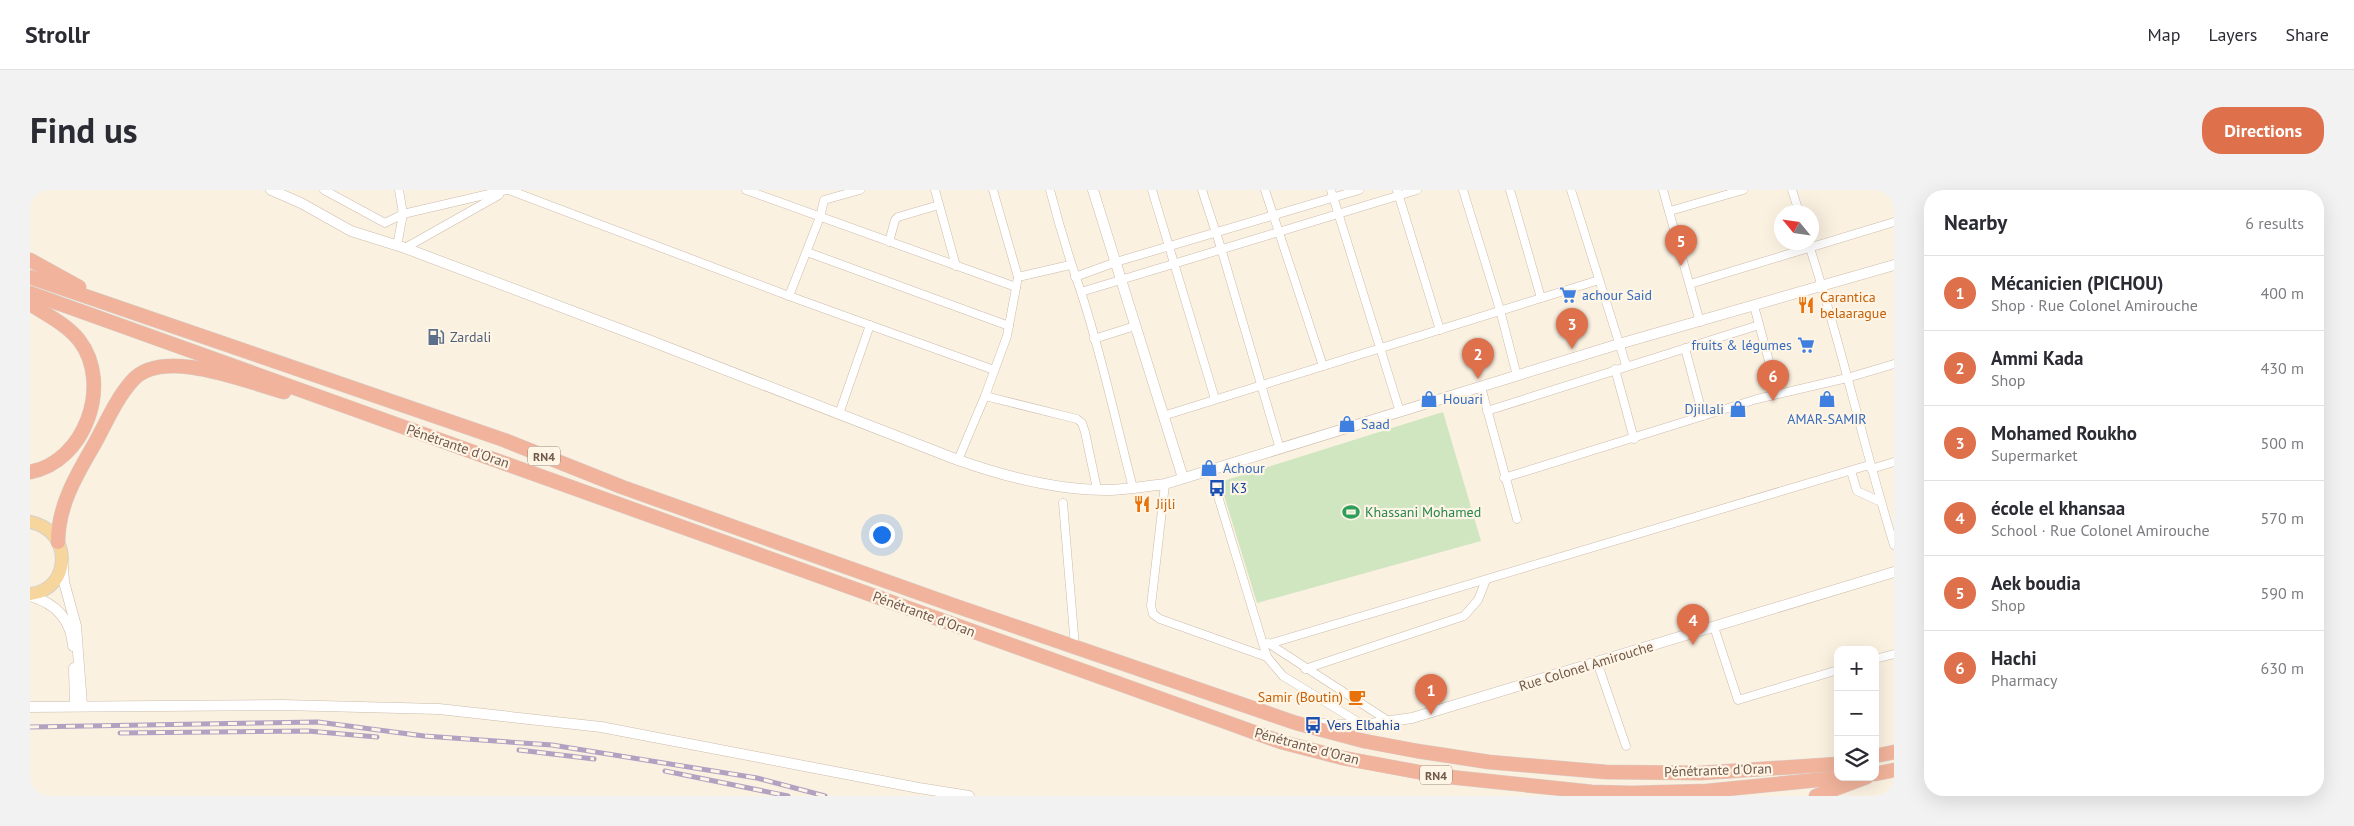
<!DOCTYPE html>
<html lang="en">
<head>
<meta charset="utf-8">
<style>
  body { margin:0; font-family:"PT Sans",sans-serif; background:#f2f2f3; color:#2b2b33 }
  .controls { position:absolute; right:15px; bottom:15px; display:grid; overflow:hidden; border-radius:10px; box-shadow:0 5px 20px #0002 }
  .controls button { width:45px; height:45px; display:grid; place-items:center; padding:0; border:0; border-bottom:1px solid #e1e1e2; background:#fff; color:#2b2b33; font:25px sans-serif }
  .compass { position:absolute; left:1744px; top:15px; width:45px; height:45px; border-radius:50%; background:#fff; box-shadow:0 5px 20px #0002; rotate:299deg }
  .you { position:absolute; left:851px; top:344px; width:18px; height:18px; margin:-12px; border:4px solid #fff; border-radius:50%; background:#1a73e8; box-shadow:0 0 0 8px #1a73e833 }
  .badge { display:grid; place-items:center; width:32px; height:32px; border-radius:50%; background:#de704c; color:#fff; font-size:16px; font-weight:700 }
  .pin { position:absolute; translate:-50% -41px; filter:drop-shadow(0 1px 2px #0008) }
  .pin::after { content:''; position:absolute; top:26px; width:18px; height:15px; background:inherit; clip-path:polygon(0 0,100% 0,50% 100%) }
  .list { margin:0; padding:0; list-style:none }
  h2 { display:flex; justify-content:space-between; align-items:center; height:65px; margin:0; padding:0 20px; font-size:21px }
  h2 small { font-size:16px; font-weight:400; color:#7c7c81 }
  .list li { display:grid; grid-template-columns:32px 1fr auto; gap:15px; align-items:center; box-sizing:border-box; height:75px; padding:0 20px; border-top:1px solid #e1e1e2 }
  .list b { display:block; font-size:19px; white-space:nowrap }
  .list p { margin:0; font-size:16px; white-space:nowrap; color:#7c7c81 }
  .list em { font-size:16px; font-style:normal; color:#7c7c81 }
  .icon { flex:none; width:28px; height:28px; fill:none; stroke:currentColor; stroke-width:2; stroke-linecap:round; stroke-linejoin:round }
  .map { position:relative; flex:none; width:1864px; height:606px; overflow:hidden; border-radius:20px }
  header { display:flex; align-items:center; gap:30px; box-sizing:border-box; height:70px; padding:0 25px; background:#fff; border-bottom:1px solid #e1e1e2 }
  header strong { font-size:24px }
  nav { display:flex; gap:28px; margin-inline-start:auto; font-size:18px }
  .intro { display:flex; align-items:center; justify-content:space-between; box-sizing:border-box; height:120px; padding:0 30px }
  h1 { margin:0; font-size:35px }
  .button { padding:12px 22px; border-radius:20px; background:#de704c; color:#fff; font-size:18px; font-weight:700 }
  main { display:flex; gap:30px; padding:0 30px }
  aside { flex:1; background:#fff; border-radius:20px; box-shadow:0 5px 20px #0002 }
  .map>svg:first-child { display:block }
  .green { fill:#cfe6c1 }
  .lines { fill:none; stroke-linecap:round; stroke-linejoin:round }
  .minor-casing { stroke:#cdbbab; stroke-width:9 }
  .tertiary-casing { stroke:#cdbbab; stroke-width:11 }
  .primary-casing { stroke:#d7d0cc; stroke-width:14 }
  .motorway-casing { stroke:#d7d0cc; stroke-width:15 }
  .minor { stroke:#fff; stroke-width:8 }
  .tertiary { stroke:#fff; stroke-width:10 }
  .primary { stroke:#f6d69c; stroke-width:12 }
  .motorway { stroke:#f1b39b; stroke-width:14 }
  .rail-casing { stroke:#b3a1c2; stroke-width:5 }
  .rail { stroke:#fef5e6; stroke-width:3; stroke-dasharray:9; stroke-linecap:butt }
  .labels { text-anchor:middle; dominant-baseline:central; stroke-width:4.5; stroke-linejoin:round; paint-order:stroke }
  .shield { fill:#fef5e6; stroke:#9b8779; stroke-width:1 }
  .shield-label { font-size:12px; font-weight:bold; fill:#70584a }
  .shop-label { font-size:14px; fill:#366cbe; stroke:#fef5e6; text-anchor:start }
  .food-label { font-size:14px; fill:#c56008; stroke:#fef5e6; text-anchor:start }
  .service-label { font-size:14px; fill:#4e5e75; stroke:#fef5e6; text-anchor:start }
  .street-label { font-size:14px; fill:#70584a; stroke:#fef5e6 }
  .transit-label { font-size:14px; fill:#164399; stroke:#fef5e6; text-anchor:start }
  .leisure-label { font-size:14px; fill:#27864d; stroke:#fef5e6; text-anchor:start }
</style>
</head>
<body>
<header>
<strong>Strollr</strong>
<nav><a>Map</a><a>Layers</a><a>Share</a></nav>
</header>
<div class="intro"><h1>Find us</h1><a class="button">Directions</a></div>
<main>
<div class="map">
<svg width="1864" height="606" viewBox="0 0 1864 606">
  <rect width="100%" height="100%" fill="#faf1e1"/>
  <!-- green -->
  <path class="green" d="M 1413,222 L 1451,351 L 1227,413 L 1190,292 Z"/>
  <g class="lines">
    <!-- minor casing -->
    <g class="minor-casing">
      <g id="minor">
        <path d="M 294,0 L 355,33 L 373,24 L 476,0"/>
        <path d="M 479,0 L 759,106 L 964,180"/>
        <path d="M 716,0 L 986,97"/>
        <path d="M 905,0 L 926,76"/>
        <path d="M 963,0 L 988,87"/>
        <path d="M 1020,0 C 1029,35 1039,68 1051,102 C 1072,166 1086,233 1103,298"/>
        <path d="M 1122,0 L 1185,209"/>
        <path d="M 1172,0 L 1191,58 L 1250,259"/>
        <path d="M 1235,0 L 1293,176"/>
        <path d="M 1301,0 L 1370,222"/>
        <path d="M 1367,0 L 1410,140"/>
        <path d="M 1433,0 L 1470,120 L 1487,186"/>
        <path d="M 1480,0 L 1511,108"/>
        <path d="M 1541,0 L 1596,175"/>
        <path d="M 1633,0 L 1670,132"/>
        <path d="M 1762,0 L 1769,22"/>
        <path d="M 1640,21 L 1713,0"/>
        <path d="M 859,52 L 865,30 L 868,27 L 909,15"/>
        <path d="M 1778,52 C 1811,152 1833,255 1864,355"/>
        <path d="M 367,56 L 373,24 L 369,0"/>
        <path d="M 375,58 L 469,5"/>
        <path d="M 777,62 L 979,136"/>
        <path d="M 1045,87 L 1086,72 L 1329,0"/>
        <path d="M 1660,94 L 1864,32"/>
        <path d="M 1051,102 L 1387,0"/>
        <path d="M 759,106 L 790,27 L 794,10 L 830,0"/>
        <path d="M 1724,116 L 1748,204"/>
        <path d="M 1064,149 L 1105,136"/>
        <path d="M 1655,158 L 1673,226"/>
        <path d="M 1585,179 L 1604,249"/>
        <path d="M 1451,197 L 1487,329"/>
        <path d="M 955,206 L 1047,229 L 1052,233 L 1055,242 L 1067,299"/>
        <path d="M 1457,221 L 1729,135"/>
        <path d="M 809,224 L 840,135"/>
        <path d="M 1133,226 L 1569,90"/>
        <path d="M 928,270 L 955,206 L 977,146 L 988,87 L 1040,75"/>
        <path d="M 1841,279 L 1864,272"/>
        <path d="M 1180,280 L 1237,467 L 1253,486 L 1333,535"/>
        <path d="M 1821,281 L 1827,301 L 1851,312"/>
        <path d="M 1474,288 L 1727,209 L 1817,188 L 1864,174"/>
        <path d="M 1135,294 L 1121,416 L 1123,424 L 1130,429 L 1237,467"/>
        <path d="M 1033,313 L 1045,457"/>
        <path d="M 1684,437 L 1708,510 L 1808,480"/>
        <path d="M 1238,453 L 1360,532"/>
        <path d="M 1239,454 L 1839,275"/>
        <path d="M 1845,469 L 1864,464"/>
        <path d="M 1567,472 L 1596,556"/>
        <path d="M 1275,479 L 1434,426 L 1448,410 L 1456,390"/>
      </g>
    </g>
    <!-- tertiary casing -->
    <g class="tertiary-casing">
      <g id="tertiary">
        <path d="M 241,0 L 271,13 L 321,41 L 375,58 L 616,149 L 928,270 C 976,287 1030,301 1081,300 C 1099,299 1117,296 1135,294 L 1589,154 L 1864,75"/>
        <path d="M 1063,0 L 1153,288"/>
        <path d="M 33,376 L 34,392 L 46,436 L 52,515"/>
        <path d="M 0,406 C 25,413 41,429 43,456"/>
        <path d="M 44,478 L 45,515"/>
        <path d="M 0,517 L 252,515 L 409,519 L 571,537 L 889,598 L 939,606"/>
        <path d="M 1287,534 L 1333,535 L 1382,528 L 1864,382"/>
      </g>
    </g>
    <!-- primary casing -->
    <g class="primary-casing">
      <path id="primary" d="M 0,332 C 43,340 42,400 0,404"/>
    </g>
    <!-- motorway casing -->
    <g class="motorway-casing">
      <g id="motorway">
        <path d="M 0,70 L 49,97"/>
        <path d="M 0,87 L 474,250 L 592,297 L 920,414 L 1266,533 L 1334,551 L 1387,561 L 1459,572 L 1576,582 L 1671,583 L 1808,574"/>
        <path d="M 0,103 L 1193,531 L 1251,552 L 1313,568 L 1410,586 L 1562,602 L 1602,603 L 1677,601 L 1817,587"/>
        <path d="M 0,114 C 17,125 36,134 49,150 C 83,194 55,272 0,282"/>
        <path d="M 28,352 C 28,315 47,284 65,253 C 76,233 86,209 102,191 C 132,156 217,192 254,202"/>
        <path d="M 1845,566 L 1864,562"/>
        <path d="M 1845,584 L 1864,580"/>
        <path d="M 1786,606 L 1837,587"/>
      </g>
    </g>
    <!-- minor -->
    <use href="#minor" class="minor"/>
    <!-- tertiary -->
    <use href="#tertiary" class="tertiary"/>
    <!-- primary -->
    <use href="#primary" class="primary"/>
    <!-- motorway -->
    <use href="#motorway" class="motorway"/>
    <!-- rail casing -->
    <g class="rail-casing">
      <g id="rail">
        <path d="M 0,537 L 288,532 L 394,546 L 522,555 L 727,588 L 795,606"/>
        <path d="M 90,543 L 278,541 L 347,547"/>
        <path d="M 489,560 L 564,569"/>
        <path d="M 635,581 L 758,606"/>
      </g>
    </g>
    <!-- rail -->
    <use href="#rail" class="rail"/>
  </g>
  <!-- icons -->
  <defs>
    <g id="supermarket-bare" transform="scale(1.35)"><path d="M-6-5.5h2.5l.6 2H6L4.5 2H-2.5L-4.4-4H-6ZM-1.5 3.2a1.3 1.3 0 1 0 .1 0ZM3 3.2a1.3 1.3 0 1 0 .1 0Z" fill="#3f7fe0" stroke="#fef5e6" stroke-width="2.5" paint-order="stroke"/></g>
    <g id="restaurant-bare" transform="scale(1.35)"><path d="M-5-6h1v4h1v-4h1v4h1v-4h1v5L-1.5 .5V6h-2V.5L-5-1ZM5-6V6H3V1.5H1.5Q1.5-4 5-6Z" fill="#e8710a" stroke="#fef5e6" stroke-width="2.5" paint-order="stroke"/></g>
    <g id="fuel-bare" transform="scale(1.35)"><path d="M-5.5-6h7V0h2V4h1.3V-2.5L3-4.5l.8-.8L6-3V5H2.5V1h-1V6h-7ZM-4.2-4.7v3.2H.2V-4.7Z" fill="#5c6f8a" stroke="#fef5e6" stroke-width="2.5" paint-order="stroke"/></g>
    <g id="shop-bare" transform="scale(1.35)"><path d="M-5-2.5h2.3a2.7 3.5 0 0 1 5.4 0H5L5.5 6h-11ZM-1.5-2.5h3a1.5 2.3 0 0 0-3 0Z" fill="#3f7fe0" stroke="#fef5e6" stroke-width="2.5" paint-order="stroke"/></g>
    <g id="bus-bare" transform="scale(1.35)"><path d="M-5-6H5V4H4V6H2V4H-2V6H-4V4H-5ZM-3.5-4V0h7V-4ZM-3.5 1.2v1.5H-2V1.2ZM2 1.2v1.5H3.5V1.2Z" fill="#1a4fb4" stroke="#fef5e6" stroke-width="2.5" paint-order="stroke"/></g>
    <g id="stadium-bare" transform="scale(1.35)"><path d="M0-5a6.5 5 0 1 0 0 10a6.5 5 0 1 0 0-10ZM-3.5-1.8h7v3.6h-7Z" fill="#2e9e5b" stroke="#fef5e6" stroke-width="2.5" paint-order="stroke"/></g>
    <g id="cafe-bare" transform="scale(1.35)"><path d="M-5.5-4.5H6V0H3Q3 3.5 0 3.5H-2.5Q-5.5 3.5-5.5 0ZM3-3.2v2h1.7v-2ZM-6 4.5H4V6H-6Z" fill="#e8710a" stroke="#fef5e6" stroke-width="2.5" paint-order="stroke"/></g>
  </defs>
  <g fill-rule="evenodd">
    <use href="#supermarket-bare" x="1538" y="105"/>
    <use href="#restaurant-bare" x="1776" y="115"/>
    <use href="#fuel-bare" x="406" y="147"/>
    <use href="#supermarket-bare" x="1776" y="155"/>
    <use href="#shop-bare" x="1399" y="209"/>
    <use href="#shop-bare" x="1797" y="209"/>
    <use href="#shop-bare" x="1708" y="219"/>
    <use href="#shop-bare" x="1317" y="234"/>
    <use href="#shop-bare" x="1179" y="278"/>
    <use href="#bus-bare" x="1187" y="298"/>
    <use href="#restaurant-bare" x="1112" y="314"/>
    <use href="#stadium-bare" x="1321" y="322"/>
    <use href="#cafe-bare" x="1327" y="507"/>
    <use href="#bus-bare" x="1283" y="535"/>
  </g>
  <g class="labels">
    <!-- shield labels -->
    <g class="shield">
      <rect x="498" y="256.5" width="32" height="19" rx="4"/>
      <rect x="1390" y="575.5" width="32" height="19" rx="4"/>
    </g>
    <g class="shield-label">
      <text x="514" y="266">RN4</text>
      <text x="1406" y="585">RN4</text>
    </g>
    <!-- shop labels -->
    <g class="shop-label">
      <text x="1552" y="105">achour Said</text>
      <text x="1762" y="155" text-anchor="end">fruits &amp; légumes</text>
      <text x="1413" y="209">Houari</text>
      <text x="1694" y="219" text-anchor="end">Djillali</text>
      <text x="1797" y="229" text-anchor="middle">AMAR-SAMIR</text>
      <text x="1331" y="234">Saad</text>
      <text x="1193" y="278">Achour</text>
    </g>
    <!-- food labels -->
    <g class="food-label">
      <text x="1790" y="107">Carantica<tspan x="1790" dy="16">belaarague</tspan></text>
      <text x="1126" y="314">Jijli</text>
      <text x="1313" y="507" text-anchor="end">Samir (Boutin)</text>
    </g>
    <!-- service labels -->
    <g class="service-label">
      <text x="420" y="147">Zardali</text>
    </g>
    <!-- street labels -->
    <g class="street-label">
      <text transform="translate(428 256) rotate(19)">Pénétrante d'Oran</text>
      <text transform="translate(894 424) rotate(20)">Pénétrante d'Oran</text>
      <text transform="translate(1556 476) rotate(-17)">Rue Colonel Amirouche</text>
      <text transform="translate(1277 556) rotate(15)">Pénétrante d'Oran</text>
      <text transform="translate(1688 580) rotate(-2)">Pénétrante d'Oran</text>
    </g>
    <!-- transit labels -->
    <g class="transit-label">
      <text x="1201" y="298">K3</text>
      <text x="1297" y="535">Vers Elbahia</text>
    </g>
    <!-- leisure labels -->
    <g class="leisure-label">
      <text x="1335" y="322">Khassani Mohamed</text>
    </g>
  </g>
</svg>
<div class="controls">
<button>+</button>
<button>−</button>
<button><svg class="icon" aria-label="layers" viewBox="0 0 24 24"><path d="M12 4l9 5-9 5-9-5zM3 14l9 5 9-5"/></svg></button>
</div>
<svg class="compass" viewBox="-18 -18 36 36"><path d="M0-13l5 13h-10z" fill="#e53935"/><path d="M0 13l5-13h-10z" fill="#7c7c81"/></svg>
<div class="you"></div>
<div class="pin badge" style="left:1401px;top:525px">1</div>
<div class="pin badge" style="left:1448px;top:189px">2</div>
<div class="pin badge" style="left:1542px;top:159px">3</div>
<div class="pin badge" style="left:1663px;top:455px">4</div>
<div class="pin badge" style="left:1651px;top:76px">5</div>
<div class="pin badge" style="left:1743px;top:211px">6</div>
</div>
<aside>
<h2>Nearby<small>6 results</small></h2>
<ul class="list">
<li><span class="badge">1</span><div><b>Mécanicien (PICHOU)</b><p>Shop · Rue Colonel Amirouche</p></div><em>400 m</em></li>
<li><span class="badge">2</span><div><b>Ammi Kada</b><p>Shop</p></div><em>430 m</em></li>
<li><span class="badge">3</span><div><b>Mohamed Roukho</b><p>Supermarket</p></div><em>500 m</em></li>
<li><span class="badge">4</span><div><b>école el khansaa</b><p>School · Rue Colonel Amirouche</p></div><em>570 m</em></li>
<li><span class="badge">5</span><div><b>Aek boudia</b><p>Shop</p></div><em>590 m</em></li>
<li><span class="badge">6</span><div><b>Hachi</b><p>Pharmacy</p></div><em>630 m</em></li>
</ul>
</aside>
</main>
</body>
</html>
